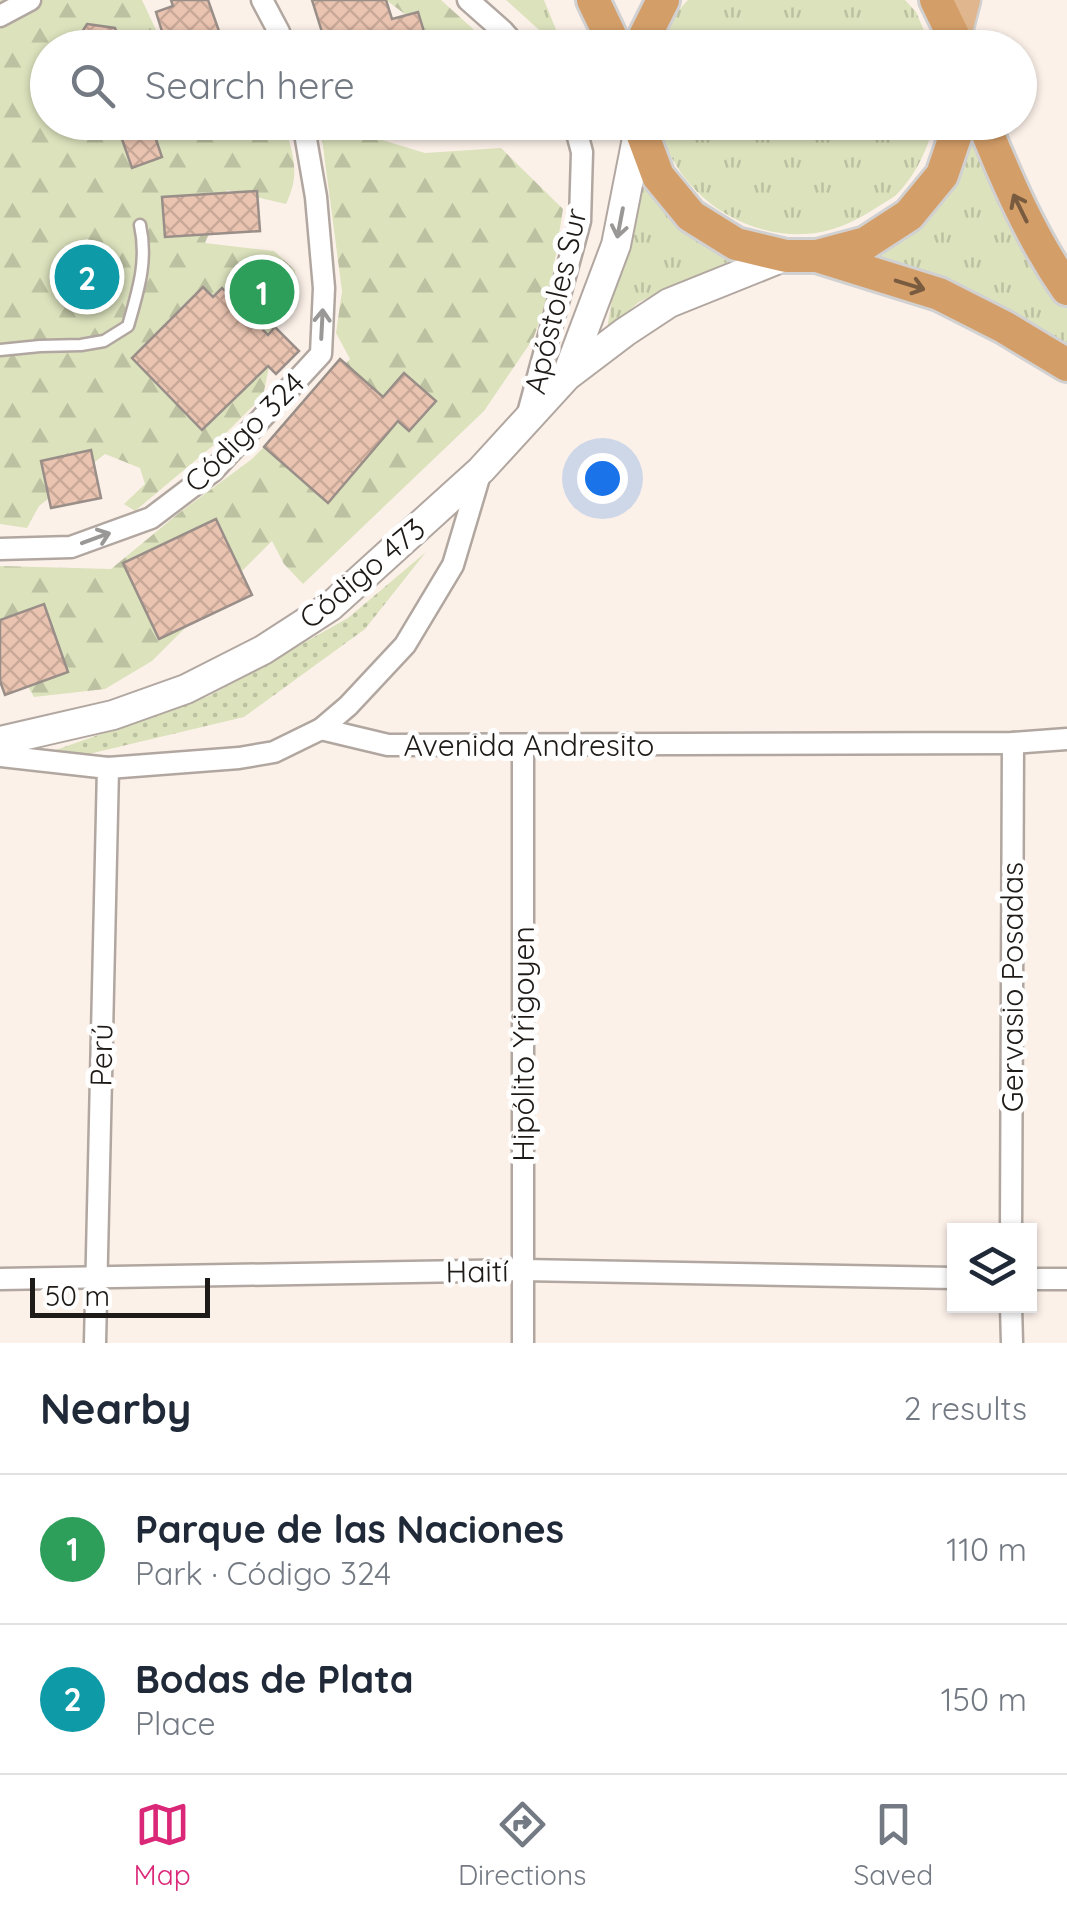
<!DOCTYPE html>
<html lang="en">
<head>
<meta charset="utf-8">
<style>
  body { margin:0; font-family:Quicksand,sans-serif; background:#f2f2f3; color:#1f2937 }
  .controls { position:absolute; right:30px; bottom:30px; display:grid; overflow:hidden; border-radius:0px; box-shadow:0 2px 8px #0004 }
  .controls button { width:90px; height:90px; display:grid; place-items:center; padding:0; border:0; border-bottom:2px solid #e0e1e3; background:#fff; color:#1f2937; font:50px sans-serif }
  .scale { position:absolute; left:30px; bottom:25px; width:180px; box-sizing:border-box; padding-left:10px; border:5px solid #1e1a17; border-top:0; font-size:28px; line-height:35px; white-space:nowrap; color:#1e1a17; -webkit-text-stroke:8px #fff; paint-order:stroke }
  .you { position:absolute; left:602px; top:478px; width:35px; height:35px; margin:-25px; border:8px solid #fff; border-radius:50%; background:#1a73e8; box-shadow:0 0 0 15px #1a73e833 }
  .badge { display:grid; place-items:center; width:65px; height:65px; border-radius:50%; background:#db2777; color:#fff; font-size:32px; font-weight:700 }
  .pin { position:absolute; translate:-50% -50%; border:5px solid #fff; box-shadow:0 2px 10px #0006 }
  .list { margin:0; padding:0; list-style:none }
  h2 { display:flex; justify-content:space-between; align-items:center; height:130px; margin:0; padding:0 40px; font-size:42px }
  h2 small { font-size:32px; font-weight:400; color:#747a83 }
  .list li { display:grid; grid-template-columns:65px 1fr auto; gap:30px; align-items:center; box-sizing:border-box; height:150px; padding:0 40px; border-top:2px solid #e0e1e3 }
  .list b { display:block; font-size:38px; white-space:nowrap }
  .list p { margin:0; font-size:32px; white-space:nowrap; color:#747a83 }
  .list em { font-size:32px; font-style:normal; color:#747a83 }
  .icon { flex:none; width:55px; height:55px; fill:none; stroke:currentColor; stroke-width:2; stroke-linecap:round; stroke-linejoin:round }
  .map { position:relative; flex:none; width:1067px; height:1343px; overflow:hidden }
  .search { position:absolute; background:#fff; box-shadow:0 2px 8px #0004; left:30px; right:30px; top:30px; height:110px; display:flex; align-items:center; gap:25px; box-sizing:border-box; padding:0 35px; border-radius:55px; color:#747a83; font-size:38px }
  .sheet { height:430px; background:#fff }
  nav { display:flex; justify-content:space-around; align-items:center; box-sizing:border-box; height:140px; border-top:2px solid #e0e1e3; background:#fff; font-size:28px; color:#747a83 }
  nav a { display:grid; justify-items:center; gap:5px }
  nav .on { color:#db2777 }
  .map>svg:first-child { display:block }
  .grass { fill:url(#grass-tufts) }
  .forest { fill:url(#forest-firs) }
  .garden { fill:url(#garden-dots) }
  .building { fill:url(#building-cross-hatch); stroke:#998e88; stroke-width:2.5 }
  .lines { fill:none; stroke-linecap:round; stroke-linejoin:round }
  .service-casing { stroke:#b1a7a0; stroke-width:15 }
  .minor-casing { stroke:#b1a7a0; stroke-width:25 }
  .secondary-casing { stroke:#b1a7a0; stroke-width:32 }
  .primary-casing { stroke:#d2d1d1; stroke-width:35 }
  .trunk-casing { stroke:#d2d1d1; stroke-width:38 }
  .service { stroke:#fff; stroke-width:10 }
  .minor { stroke:#fff; stroke-width:20 }
  .secondary { stroke:#fff; stroke-width:28 }
  .primary { stroke:#dfb68e; stroke-width:30 }
  .trunk { stroke:#d49e68; stroke-width:32 }
  .oneway { stroke:#795c40 }
  .oneway2 { stroke:#9a9897 }
  .labels { text-anchor:middle; dominant-baseline:central; stroke-width:10; stroke-linejoin:round; paint-order:stroke }
  .street-label { font-size:30px; fill:#1e1a17; stroke:#fff }
</style>
</head>
<body>
<div class="map">
<svg width="1067" height="1343" viewBox="0 0 1067 1343">
  <defs>
    <pattern id="grass-tufts" width="24" height="20" patternUnits="userSpaceOnUse" patternTransform="scale(2.5)"><rect width="24" height="20" fill="#dbe2bc"/><path d="M3 7l-1-3M5 7V3M7 7l1-3M15 17l-1-3M17 17v-4M19 17l1-3" fill="none" stroke="#bcc1a1"/></pattern>
    <pattern id="forest-firs" width="22" height="20" patternUnits="userSpaceOnUse" patternTransform="scale(2.5)"><rect width="22" height="20" fill="#dbe2bc"/><path d="M5 1l3.5 6h-7zM16 11l3.5 6h-7z" fill="#bcc1a1"/></pattern>
    <pattern id="garden-dots" width="8" height="8" patternUnits="userSpaceOnUse" patternTransform="scale(2.5)"><rect width="8" height="8" fill="#dbe2bc"/><path d="M2 2h.1M6 6h.1" fill="none" stroke="#bcc1a1" stroke-width="1.8" stroke-linecap="round"/></pattern>
    <pattern id="building-cross-hatch" width="8" height="8" patternUnits="userSpaceOnUse" patternTransform="scale(2.5)"><rect width="8" height="8" fill="#eac4b1"/><path d="M0 0l8 8M0 8l8-8" fill="none" stroke="#c8a898"/></pattern>
  </defs>
  <rect width="100%" height="100%" fill="#fcf1e9"/>
  <!-- grass -->
  <g class="grass">
    <path d="M 506,0 L 544,0 L 563,47 L 558,47 Z"/>
    <path d="M 688,0 L 905,0 L 916,12 L 931,47 L 661,47 L 678,11 Z"/>
    <path d="M 659,123 L 659,122 L 935,123 C 927,149 916,176 895,196 C 889,200 882,204 876,208 C 855,222 830,233 805,234 C 737,237 673,189 659,123 Z"/>
    <path d="M 969,125 L 1033,270 L 1067,306 L 1067,344 L 989,298 L 859,255 Z"/>
    <path d="M 638,174 L 681,229 L 741,256 L 639,302 L 607,329 L 616,276 Z"/>
  </g>
  <!-- forest -->
  <g class="forest">
    <path d="M 0,0 L 142,0 L 164,47 L 48,48 L 48,122 L 230,122 L 285,127 C 294,157 300,175 286,204 L 227,190 L 205,243 L 274,251 L 295,270 L 297,301 L 279,318 L 263,396 L 215,444 L 135,511 L 124,504 L 145,484 L 140,468 L 105,454 L 39,506 L 27,528 L 0,524 Z"/>
    <path d="M 386,0 L 441,0 L 493,47 L 449,47 Z"/>
    <path d="M 349,130 L 425,153 L 501,148 L 563,209 L 549,297 L 533,339 L 484,411 L 303,584 L 284,564 L 272,541 L 152,661 L 105,689 L 34,697 L 0,637 L 0,566 L 111,569 L 179,513 L 252,459 L 350,359 L 336,333 L 342,291 L 321,131 Z"/>
  </g>
  <!-- garden -->
  <path class="garden" d="M 426,552 L 365,629 L 244,717 L 47,764 L 50,752 L 209,696 L 348,618 Z"/>
  <!-- building -->
  <g class="building">
    <path d="M 171,0 L 208,0 L 225,48 L 191,48 L 193,32 L 165,41 L 156,12 L 173,6 Z"/>
    <path d="M 312,0 L 386,0 L 392,19 L 418,12 L 429,48 L 327,48 Z"/>
    <path d="M 87,24 L 115,28 L 123,48 L 72,48 Z"/>
    <path d="M 116,122 L 150,122 L 162,157 L 132,168 Z"/>
    <path d="M 257,191 L 260,231 L 165,237 L 162,197 Z"/>
    <path d="M 203,287 L 213,297 L 222,288 L 268,335 L 275,327 L 299,351 L 276,374 L 268,366 L 202,430 L 132,358 Z"/>
    <path d="M 340,359 L 383,397 L 404,373 L 436,401 L 409,431 L 398,421 L 328,503 L 264,447 Z"/>
    <path d="M 91,450 L 101,498 L 51,508 L 41,461 Z"/>
    <path d="M 216,519 L 252,595 L 159,639 L 123,563 Z"/>
    <path d="M 44,604 L 68,672 L 5,695 L 0,681 L 0,620 Z"/>
  </g>
  <g class="lines">
    <!-- service casing -->
    <g class="service-casing">
      <path id="service" d="M 0,350 L 40,346 L 81,345 L 104,341 L 128,326 C 138,291 148,261 140,225"/>
    </g>
    <!-- minor casing -->
    <g class="minor-casing">
      <g id="minor">
        <path d="M 262,0 L 279,32 L 284,48"/>
        <path d="M 468,0 L 503,31 L 518,48"/>
        <path d="M 0,16 L 30,0"/>
        <path d="M 527,417 L 580,221 L 582,152 L 574,122"/>
        <path d="M 0,549 L 71,547 L 151,518 L 213,471 L 321,354 L 324,288 L 316,197 L 303,122"/>
        <path d="M 321,729 L 388,745 L 1013,743 L 1067,739"/>
        <path d="M 523,746 L 523,1343"/>
        <path d="M 0,756 L 108,768 L 239,758 L 274,752 L 321,729 L 348,706 L 405,645 L 453,565 L 481,471"/>
        <path d="M 1011,1230 L 1013,743"/>
        <path d="M 0,1279 L 523,1270 L 954,1278"/>
        <path d="M 1030,1279 L 1067,1279"/>
        <path d="M 1011,1306 L 1012,1343"/>
        <path d="M 95,1343 L 108,768"/>
      </g>
    </g>
    <!-- secondary casing -->
    <g class="secondary-casing">
      <g id="secondary">
        <path d="M 567,375 L 616,245 L 639,128"/>
        <path d="M 0,741 L 113,715 L 186,689 L 263,650 L 331,606 L 481,470 L 567,376 L 625,332 L 669,303 L 786,256"/>
      </g>
    </g>
    <!-- primary casing -->
    <g class="primary-casing">
      <path id="primary" d="M 955,39 L 965,0"/>
    </g>
    <!-- trunk casing -->
    <g class="trunk-casing">
      <g id="trunk">
        <path d="M 593,0 L 616,48"/>
        <path d="M 936,0 L 955,39 L 957,48"/>
        <path d="M 642,48 L 644,38 L 663,0"/>
        <path d="M 638,122 L 658,176 L 691,216 L 736,244 L 786,256 L 817,256 L 866,243 L 909,215 L 942,175 L 960,122"/>
        <path d="M 983,122 C 1007,181 1031,237 1067,289"/>
        <path d="M 817,256 L 939,294 L 1004,327 L 1067,365"/>
      </g>
    </g>
    <!-- service -->
    <use href="#service" class="service"/>
    <!-- minor -->
    <use href="#minor" class="minor"/>
    <!-- secondary -->
    <use href="#secondary" class="secondary"/>
    <!-- primary -->
    <use href="#primary" class="primary"/>
    <!-- trunk -->
    <use href="#trunk" class="trunk"/>
  </g>
  <!-- one-way arrows -->
  <defs><path id="oneway-shaft" d="M-6 0H5M1.5-3L5.5 0L1.5 3" fill="none" stroke-width="1.6" stroke-linecap="round" stroke-linejoin="round" transform="scale(2.5)"/></defs>
  <g class="oneway">
    <use href="#oneway-shaft" transform="translate(1020 208) rotate(-116)"/>
    <use href="#oneway-shaft" transform="translate(910 285) rotate(17)"/>
  </g>
  <g class="oneway2">
    <use href="#oneway-shaft" transform="translate(620 223) rotate(101)"/>
    <use href="#oneway-shaft" transform="translate(322 324) rotate(-87)"/>
    <use href="#oneway-shaft" transform="translate(96 538) rotate(-20)"/>
  </g>
  <g class="labels">
    <!-- street labels -->
    <g class="street-label">
      <text transform="translate(555 301) rotate(-77)">Apóstoles Sur</text>
      <text transform="translate(244 432) rotate(-45)">Código 324</text>
      <text transform="translate(362 573) rotate(-40)">Código 473</text>
      <text x="529" y="745">Avenida Andresito</text>
      <text transform="translate(1012 987) rotate(-90)">Gervasio Posadas</text>
      <text transform="translate(523 1044) rotate(-90)">Hipólito Yrigoyen</text>
      <text transform="translate(101 1055) rotate(-89)">Perú</text>
      <text transform="translate(477 1271) rotate(-1)">Haití</text>
    </g>
  </g>
</svg>
<div class="controls">
<button><svg class="icon" aria-label="layers" viewBox="0 0 24 24"><path d="M12 4l9 5-9 5-9-5zM3 14l9 5 9-5"/></svg></button>
</div>
<div class="scale">50 m</div>
<div class="you"></div>
<div class="pin badge" style="left:262px;top:292px;background:#2e9e5b">1</div>
<div class="pin badge" style="left:87px;top:277px;background:#0f9aa8">2</div>
<div class="search"><svg class="icon" aria-label="search" viewBox="0 0 24 24"><circle cx="10" cy="10" r="6"/><path d="M15 15l6 6"/></svg>Search here</div>
</div>
<section class="sheet">
<h2>Nearby<small>2 results</small></h2>
<ul class="list">
<li><span class="badge" style="background:#2e9e5b">1</span><div><b>Parque de las Naciones</b><p>Park · Código 324</p></div><em>110 m</em></li>
<li><span class="badge" style="background:#0f9aa8">2</span><div><b>Bodas de Plata</b><p>Place</p></div><em>150 m</em></li>
</ul>
</section>
<nav>
<a class="on"><svg class="icon" aria-label="map" viewBox="0 0 24 24"><path d="M3 6l6-2 6 2 6-2v14l-6 2-6-2-6 2zM9 4v14M15 6v14"/></svg>Map</a>
<a><svg class="icon" aria-label="directions" viewBox="0 0 24 24"><path d="M12 3l9 9-9 9-9-9zM9 14v-3h6M13 9l2 2-2 2"/></svg>Directions</a>
<a><svg class="icon" aria-label="saved" viewBox="0 0 24 24"><path d="M7 4h10v16l-5-4-5 4z"/></svg>Saved</a>
</nav>
</body>
</html>
